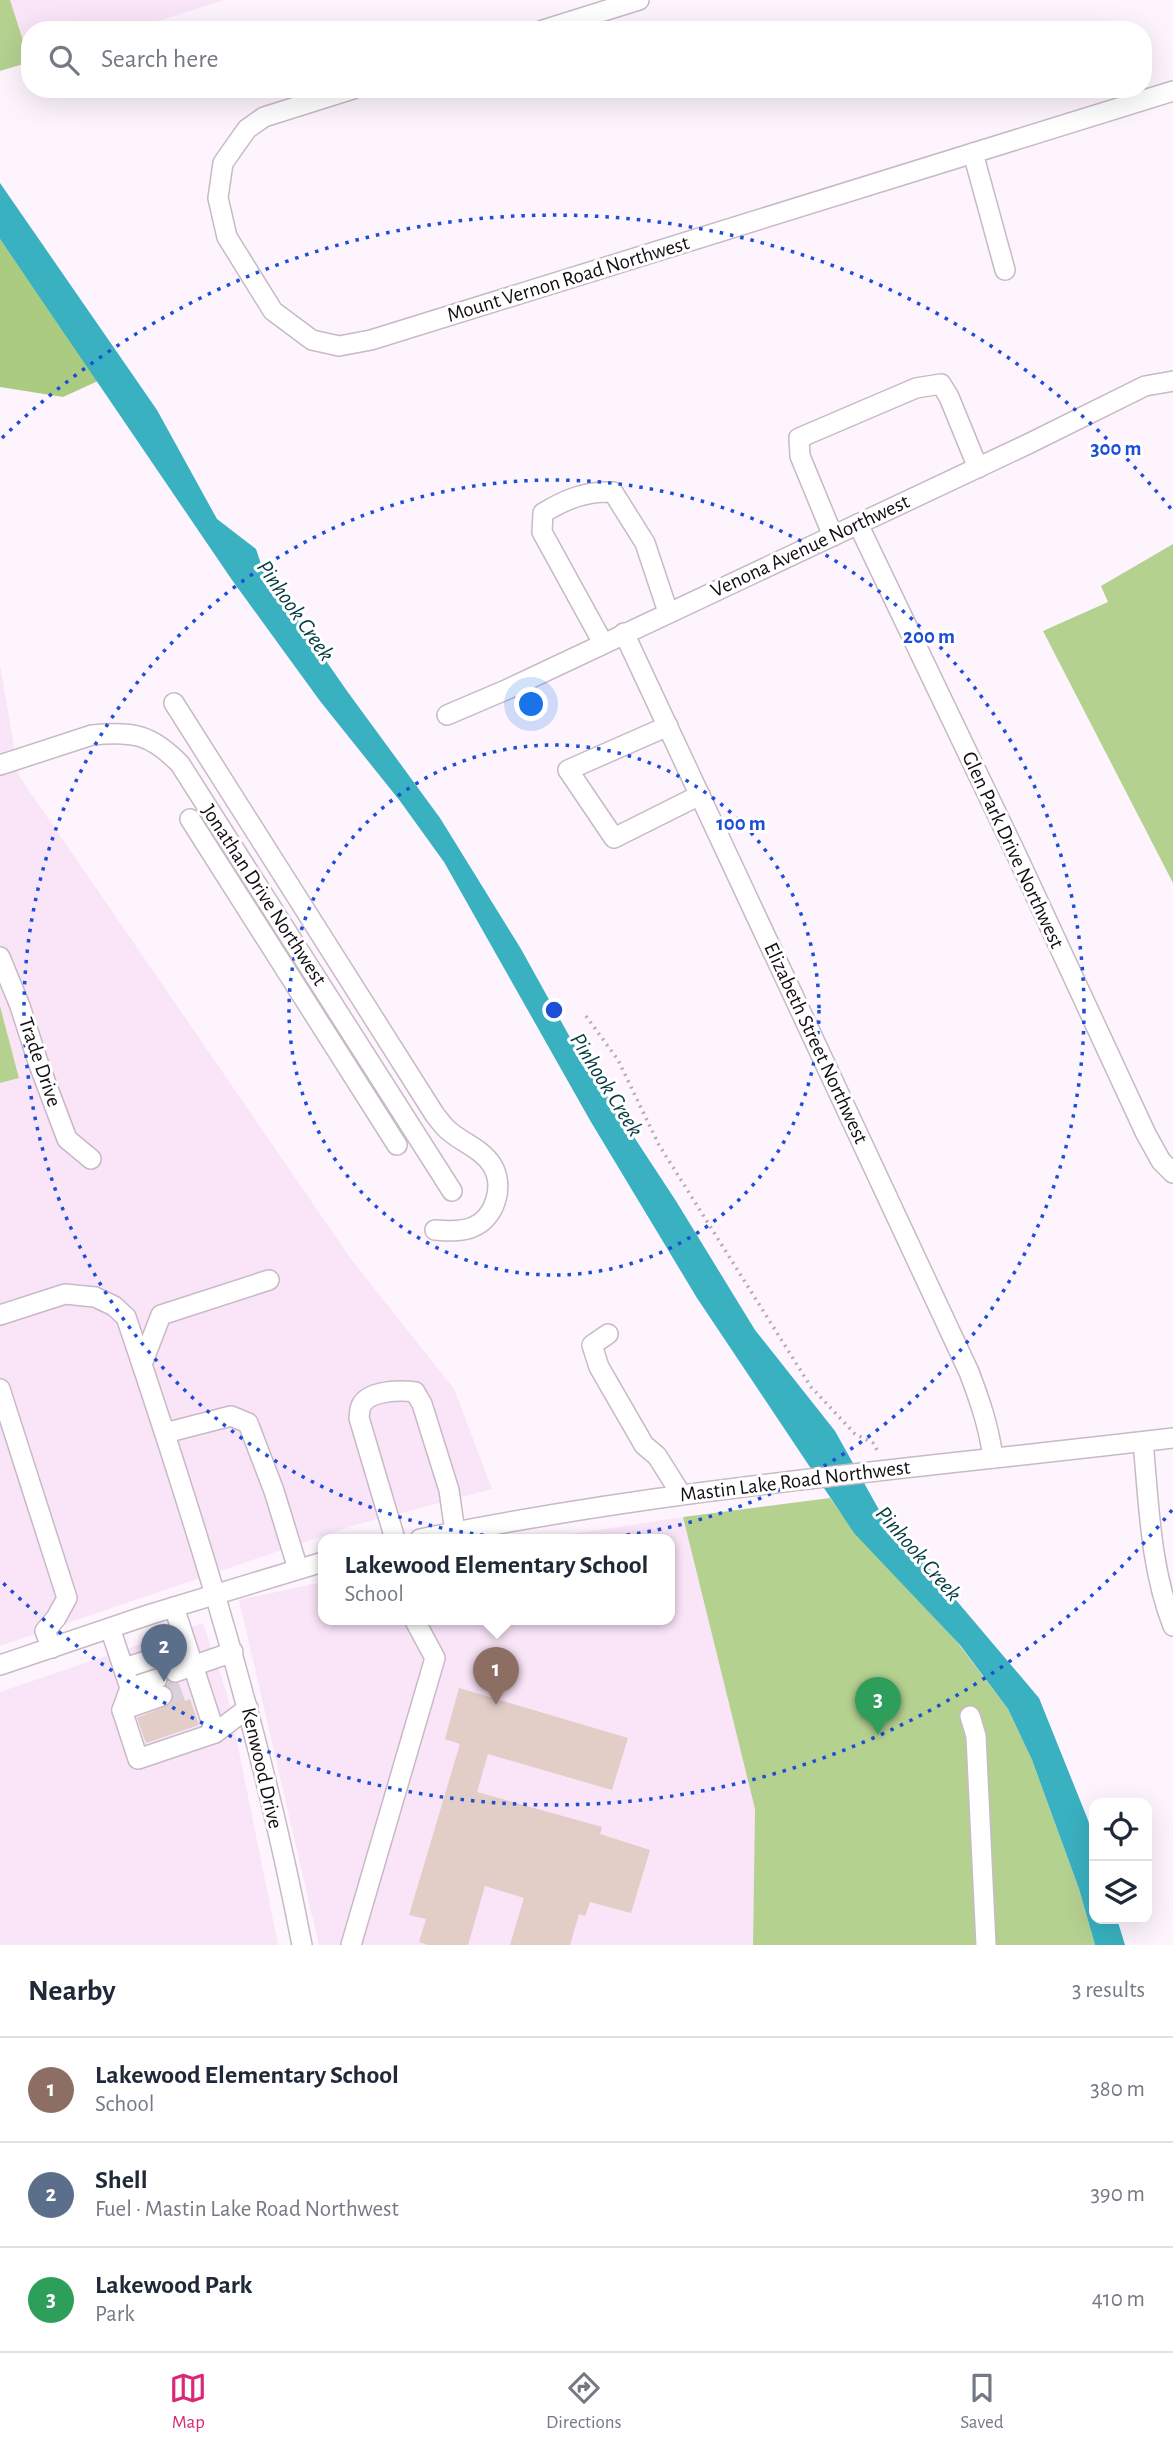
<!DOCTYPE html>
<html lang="en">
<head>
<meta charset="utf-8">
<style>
  body { margin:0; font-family:"Alegreya Sans",sans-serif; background:#f6f6f7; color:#1f2937 }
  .controls { position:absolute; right:21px; bottom:21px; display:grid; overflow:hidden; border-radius:14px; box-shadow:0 7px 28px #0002 }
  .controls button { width:63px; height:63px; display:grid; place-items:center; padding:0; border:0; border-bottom:2px solid #e0e1e3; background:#fff; color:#1f2937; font:35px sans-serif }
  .you { position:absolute; left:532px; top:705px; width:24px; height:24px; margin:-18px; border:5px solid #fff; border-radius:50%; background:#1a73e8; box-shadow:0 0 0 10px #1a73e833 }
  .badge { display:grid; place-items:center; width:46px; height:46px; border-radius:50%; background:#db2777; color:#fff; font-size:23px; font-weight:700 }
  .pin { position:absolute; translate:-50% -58px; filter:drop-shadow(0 2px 4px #0008) }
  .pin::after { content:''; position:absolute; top:37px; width:24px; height:21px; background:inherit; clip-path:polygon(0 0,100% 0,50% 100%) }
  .popup { position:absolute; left:318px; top:1534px; width:357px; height:91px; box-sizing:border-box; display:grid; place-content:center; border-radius:14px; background:#fff; filter:drop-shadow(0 2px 5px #0005); font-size:23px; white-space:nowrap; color:#747a83 }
  .popup b { font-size:26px; color:#1f2937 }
  .popup::after { content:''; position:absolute; left:50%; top:100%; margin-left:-14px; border:14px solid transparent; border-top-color:#fff }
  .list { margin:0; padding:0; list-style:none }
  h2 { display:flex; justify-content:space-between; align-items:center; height:91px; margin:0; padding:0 28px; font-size:30px }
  h2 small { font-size:23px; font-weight:400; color:#747a83 }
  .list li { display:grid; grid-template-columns:46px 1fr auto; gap:21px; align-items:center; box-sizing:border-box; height:105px; padding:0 28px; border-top:2px solid #e0e1e3 }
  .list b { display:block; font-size:26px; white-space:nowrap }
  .list p { margin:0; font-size:23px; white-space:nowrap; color:#747a83 }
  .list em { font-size:23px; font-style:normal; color:#747a83 }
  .icon { flex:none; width:38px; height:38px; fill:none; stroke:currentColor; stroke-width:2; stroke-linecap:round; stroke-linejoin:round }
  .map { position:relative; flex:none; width:1173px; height:1945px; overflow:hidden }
  .search { position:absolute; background:#fff; box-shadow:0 7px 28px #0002; left:21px; right:21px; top:21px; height:77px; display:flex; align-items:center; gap:18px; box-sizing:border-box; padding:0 24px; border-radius:28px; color:#747a83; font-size:26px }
  .sheet { height:406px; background:#fff }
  nav { display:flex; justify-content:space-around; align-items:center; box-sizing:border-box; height:98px; border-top:2px solid #e0e1e3; background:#fff; font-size:19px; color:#747a83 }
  nav a { display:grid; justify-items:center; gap:4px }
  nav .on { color:#db2777 }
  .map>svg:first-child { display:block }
  .built { fill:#f9e4f8 }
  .green { fill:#b5d190 }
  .forest { fill:#abcb80 }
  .water { fill:#39b1c1 }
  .building { fill:#e2cdc7 }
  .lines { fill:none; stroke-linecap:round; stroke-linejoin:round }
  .minor-tunnel { stroke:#dad1da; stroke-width:19; stroke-dasharray:19 10; stroke-linecap:butt }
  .minor-casing { stroke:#c8b9c7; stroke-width:22 }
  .path { stroke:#b4acb4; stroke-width:3.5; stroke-dasharray:2 5; stroke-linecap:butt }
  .minor { stroke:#fff; stroke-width:19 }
  .ring { fill:none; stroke:#1d4ed8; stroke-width:3.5; stroke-dasharray:3.5 7 }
  .labels { text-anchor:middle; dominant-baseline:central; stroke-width:6; stroke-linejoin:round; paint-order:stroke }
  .street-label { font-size:21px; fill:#120d12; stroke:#fff }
  .water-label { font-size:23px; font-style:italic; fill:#043c43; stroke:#fff }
  .centre { fill:#1d4ed8; stroke:#fff; stroke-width:3.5 }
  .ring-label { font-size:21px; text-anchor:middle; font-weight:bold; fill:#1d4ed8; stroke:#fff; stroke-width:6; stroke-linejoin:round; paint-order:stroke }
</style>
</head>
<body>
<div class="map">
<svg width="1173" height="1945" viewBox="0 0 1173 1945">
  <rect width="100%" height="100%" fill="#fdf4fd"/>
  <!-- built -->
  <g class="built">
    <path d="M 10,0 L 224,0 L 130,30 L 30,30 L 30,60 Z"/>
    <path d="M 0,665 L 19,776 L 351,1259 L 454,1389 L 492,1489 L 352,1526 L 0,1646 L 0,1083 L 19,1077 L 0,1006 Z"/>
    <path d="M 683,1517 L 755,1809 L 753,1945 L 319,1945 L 239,1600 L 323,1582 L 323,1619 L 669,1619 L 669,1539 L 539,1539 Z"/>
    <path d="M 203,1623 L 228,1697 L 278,1945 L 0,1945 L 0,1692 Z"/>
  </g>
  <!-- green -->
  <g class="green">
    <path d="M 0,0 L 10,0 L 30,62 L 0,71 Z"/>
    <path d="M 1173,544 L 1173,883 L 1043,631 L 1108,602 L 1101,586 Z"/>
    <path d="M 0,1006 L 19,1078 L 0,1083 Z"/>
    <path d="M 830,1498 L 852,1529 L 957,1642 L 1008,1709 L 1032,1760 L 1079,1889 L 1095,1945 L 753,1945 L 755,1809 L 683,1517 Z"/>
  </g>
  <!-- forest -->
  <path class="forest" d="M 0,239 L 98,381 L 63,397 L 0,387 Z"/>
  <!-- water -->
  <path class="water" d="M 0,183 L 157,410 L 217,519 L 256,549 L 263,570 L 347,691 L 440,818 L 521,949 L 577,1050 L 676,1201 L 755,1330 L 835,1431 L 878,1508 L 1039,1698 L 1088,1820 L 1094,1841 L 1094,1919 L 1117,1919 L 1125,1945 L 1095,1945 L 1079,1889 L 1032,1760 L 1008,1709 L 960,1645 L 854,1533 L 697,1298 L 591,1122 L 444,862 L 400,801 L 320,701 L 232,580 L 0,239 Z"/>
  <!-- building -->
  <g class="building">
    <path d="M 169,1682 L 179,1684 L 185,1701 L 190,1699 L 199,1725 L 146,1743 L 137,1718 L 171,1704 L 174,1693 L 167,1685 Z"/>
    <path d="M 459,1688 L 628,1738 L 612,1790 L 488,1754 L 477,1792 L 602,1827 L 600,1834 L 650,1850 L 631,1913 L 590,1902 L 585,1916 L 579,1914 L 570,1945 L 510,1945 L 524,1898 L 485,1886 L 468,1945 L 428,1945 L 419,1942 L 426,1919 L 409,1915 L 460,1744 L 445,1739 Z"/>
  </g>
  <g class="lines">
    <!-- minor-tunnel -->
    <path class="minor-tunnel" d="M 162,1696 L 181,1690"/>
    <!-- minor casing -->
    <g class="minor-casing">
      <g id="minor">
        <path d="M 543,30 L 639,0"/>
        <path d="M 353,89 L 264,117 L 247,129 L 223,163 L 218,198 L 227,237 L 273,311 L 312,340 L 339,346 L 371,340 L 1173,91"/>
        <path d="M 973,153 L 1005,270"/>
        <path d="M 858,524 L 1018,858 L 1146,1134 L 1161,1161 L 1173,1173"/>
        <path d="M 833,536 L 800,456 L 799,438 L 916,388 L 941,384 L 949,397 L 978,468"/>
        <path d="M 624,633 L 969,1372 C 980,1401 989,1427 993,1458"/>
        <path d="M 603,643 L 542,532 L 543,513 C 566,499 586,491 613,492 L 645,543 L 668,612"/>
        <path d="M 174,703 L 435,1115 C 439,1120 444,1127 449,1131 C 463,1143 482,1149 492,1165 C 505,1186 495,1218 473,1227 C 462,1232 447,1231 435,1230"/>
        <path d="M 447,715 L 508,689 L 1028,444 L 1145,386 L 1173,381"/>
        <path d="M 668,726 L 568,770 L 614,838 L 700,795"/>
        <path d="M 0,765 L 92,735 C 133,731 151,734 180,764 L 452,1191"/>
        <path d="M 190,819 L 397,1145"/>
        <path d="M 0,957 L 20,1006 L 38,1062 L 67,1139 L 91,1159"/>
        <path d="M 0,1315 L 65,1294 L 95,1297 L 114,1306 L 126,1317 C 196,1524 261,1731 302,1945"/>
        <path d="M 608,1334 L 592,1345 L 599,1367 L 644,1445 L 657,1456 L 681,1494"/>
        <path d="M 142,1364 L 161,1315 L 269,1280"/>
        <path d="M 0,1389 L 67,1598 L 56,1618 L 45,1631 L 52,1648"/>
        <path d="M 165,1433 L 231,1416 L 248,1423 L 274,1491 L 298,1569"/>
        <path d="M 1143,1442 C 1149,1504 1150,1567 1173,1626"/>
        <path d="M 395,1539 L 359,1418 C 360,1414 359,1410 361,1406 C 368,1390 401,1390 415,1392 L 422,1404 L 449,1490 L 455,1532"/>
        <path d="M 420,1539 C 668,1488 921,1468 1173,1438"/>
        <path d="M 174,1607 L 215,1733"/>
        <path d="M 110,1628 L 130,1688 L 122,1710 L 138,1759 L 215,1733 L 248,1708"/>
        <path d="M 0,1665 L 151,1614 L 323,1562"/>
        <path d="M 124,1668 L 187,1648"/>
        <path d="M 175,1672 L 233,1652"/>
        <path d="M 130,1688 L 157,1679"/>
        <path d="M 122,1710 L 162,1696"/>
        <path d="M 970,1716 L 976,1736 L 986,1945"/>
        <path d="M 351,1945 L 435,1658 L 414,1619"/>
      </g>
    </g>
    <!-- path -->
    <path class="path" d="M 586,1016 L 618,1060 L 659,1145 L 811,1387 L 855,1434 L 873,1443 L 878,1452"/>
    <!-- minor -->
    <use href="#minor" class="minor"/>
  </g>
  <!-- distance rings -->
  <g class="ring">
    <circle cx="554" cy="1010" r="265"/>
    <circle cx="554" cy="1010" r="530"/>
    <path d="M1172 1510A795 795 0 0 1 2 1582M2 438A795 795 0 0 1 1172 510"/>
  </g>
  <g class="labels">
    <!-- street labels -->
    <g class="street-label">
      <text transform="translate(568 279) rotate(-17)">Mount Vernon Road Northwest</text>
      <text transform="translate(810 546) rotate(-25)">Venona Avenue Northwest</text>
      <text transform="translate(1013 850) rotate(65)">Glen Park Drive Northwest</text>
      <text transform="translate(264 895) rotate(57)">Jonathan Drive Northwest</text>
      <text transform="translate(816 1043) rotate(65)">Elizabeth Street Northwest</text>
      <text transform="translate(40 1062) rotate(71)">Trade Drive</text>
      <text transform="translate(795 1481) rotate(-7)">Mastin Lake Road Northwest</text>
      <text transform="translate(262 1768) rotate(77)">Kenwood Drive</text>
    </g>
    <!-- water labels -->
    <g class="water-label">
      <text transform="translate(295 611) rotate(55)">Pinhook Creek</text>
      <text transform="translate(606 1085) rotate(58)">Pinhook Creek</text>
      <text transform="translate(918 1554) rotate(49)">Pinhook Creek</text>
    </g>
  </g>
  <circle cx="554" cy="1010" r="10" class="centre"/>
  <g class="ring-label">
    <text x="1116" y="455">300 m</text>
    <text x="929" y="643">200 m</text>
    <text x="741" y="830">100 m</text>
  </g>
</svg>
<div class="controls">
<button><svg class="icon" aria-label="locate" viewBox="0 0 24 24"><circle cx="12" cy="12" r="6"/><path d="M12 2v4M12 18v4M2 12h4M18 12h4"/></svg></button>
<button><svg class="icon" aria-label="layers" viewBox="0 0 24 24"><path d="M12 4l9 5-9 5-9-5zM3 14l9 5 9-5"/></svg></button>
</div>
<div class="you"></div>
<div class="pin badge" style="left:496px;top:1705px;background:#8d6e63">1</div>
<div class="popup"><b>Lakewood Elementary School</b>School</div>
<div class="pin badge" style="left:164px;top:1682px;background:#5c6f8a">2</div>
<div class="pin badge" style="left:878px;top:1735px;background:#2e9e5b">3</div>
<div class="search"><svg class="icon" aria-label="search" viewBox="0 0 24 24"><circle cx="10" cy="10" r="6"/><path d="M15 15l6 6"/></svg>Search here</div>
</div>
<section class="sheet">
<h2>Nearby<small>3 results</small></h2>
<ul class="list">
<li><span class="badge" style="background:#8d6e63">1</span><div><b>Lakewood Elementary School</b><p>School</p></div><em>380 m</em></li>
<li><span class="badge" style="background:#5c6f8a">2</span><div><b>Shell</b><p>Fuel · Mastin Lake Road Northwest</p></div><em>390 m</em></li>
<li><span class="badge" style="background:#2e9e5b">3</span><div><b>Lakewood Park</b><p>Park</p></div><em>410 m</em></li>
</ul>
</section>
<nav>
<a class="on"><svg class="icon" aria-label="map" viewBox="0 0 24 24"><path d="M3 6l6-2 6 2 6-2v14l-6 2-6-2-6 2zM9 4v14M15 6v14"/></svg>Map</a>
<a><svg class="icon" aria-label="directions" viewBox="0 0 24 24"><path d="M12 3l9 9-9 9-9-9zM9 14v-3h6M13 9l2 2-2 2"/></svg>Directions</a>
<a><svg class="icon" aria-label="saved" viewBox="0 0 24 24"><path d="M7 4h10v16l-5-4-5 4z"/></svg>Saved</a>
</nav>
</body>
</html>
